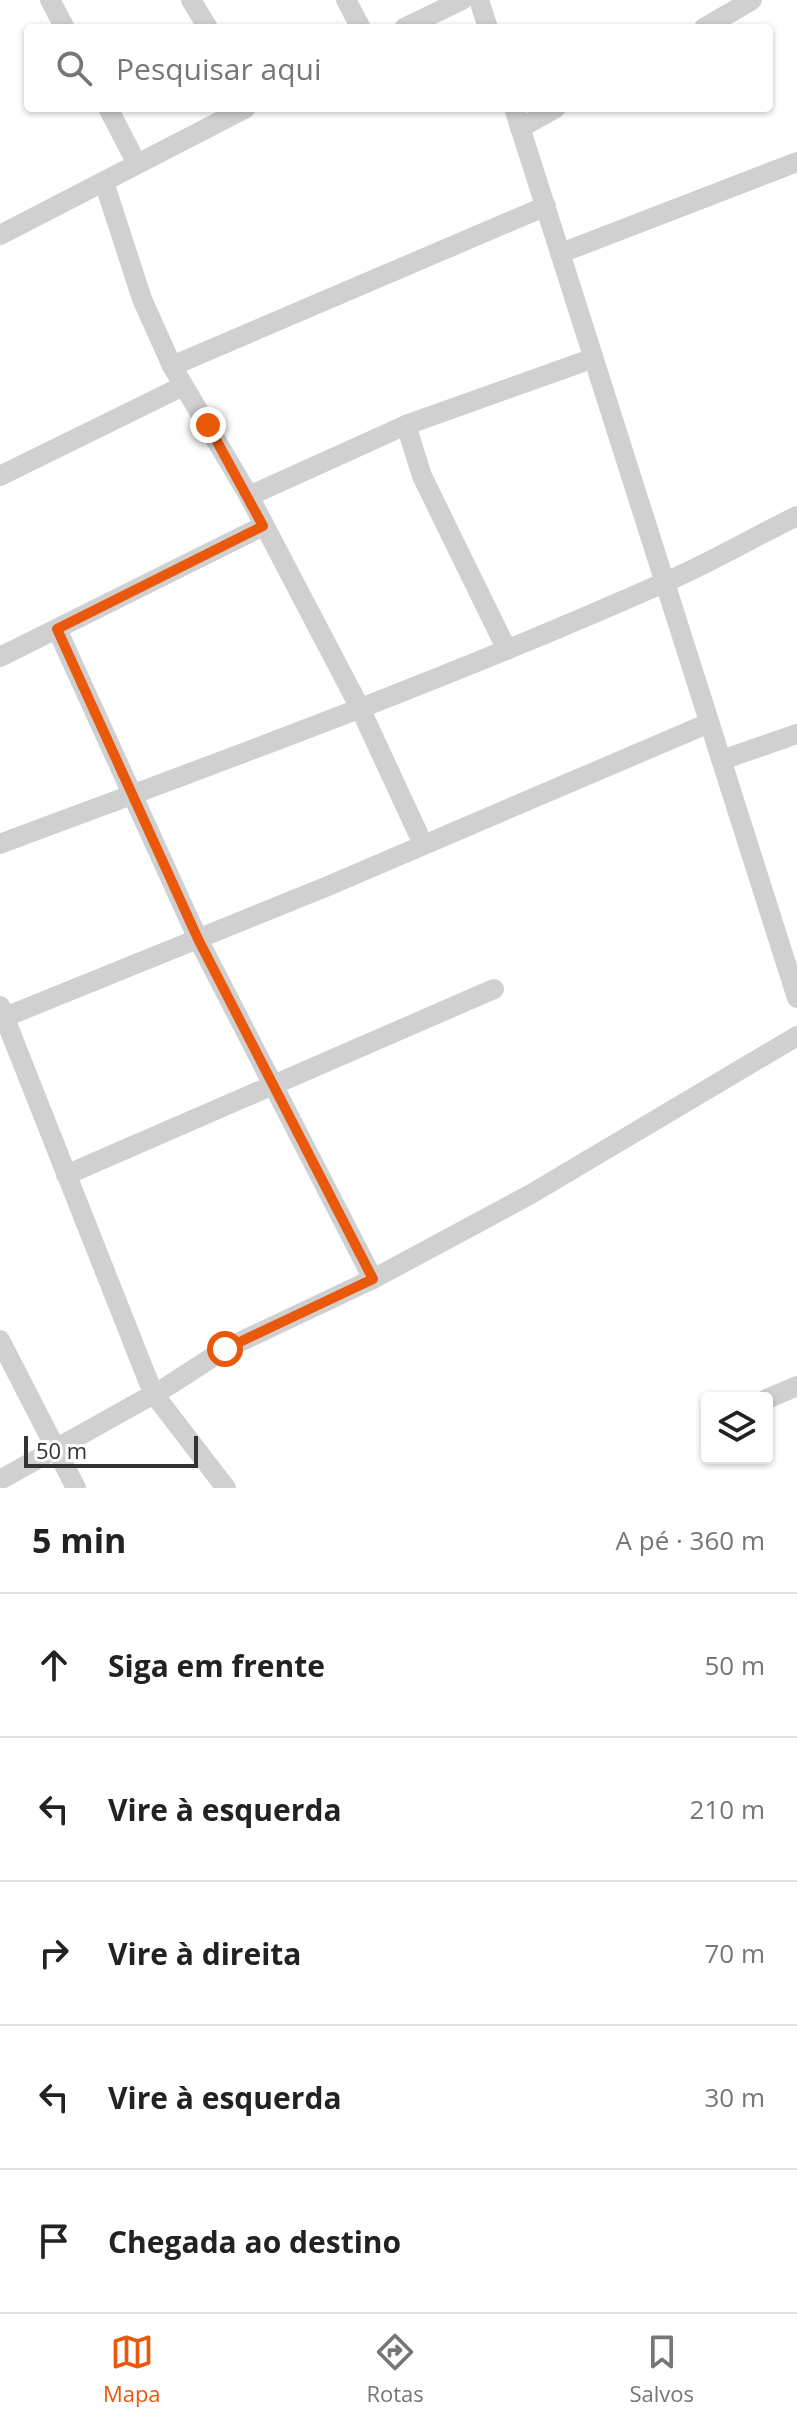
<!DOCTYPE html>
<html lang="pt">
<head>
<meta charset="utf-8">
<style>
  body { margin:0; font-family:"Open Sans",sans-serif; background:#f6f6f6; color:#222 }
  .controls { position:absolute; right:24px; bottom:24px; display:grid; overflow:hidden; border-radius:8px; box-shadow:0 2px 6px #0004 }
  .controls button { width:72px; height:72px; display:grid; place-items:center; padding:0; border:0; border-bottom:2px solid #e0e0e0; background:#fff; color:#222; font:40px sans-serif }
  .scale { position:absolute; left:24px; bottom:20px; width:174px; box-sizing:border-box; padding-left:8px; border:4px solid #333; border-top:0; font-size:22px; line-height:28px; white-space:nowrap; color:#333; -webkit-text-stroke:6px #fff; paint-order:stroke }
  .stop { position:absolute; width:24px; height:24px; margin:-18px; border:6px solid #ea580c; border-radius:50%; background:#fff }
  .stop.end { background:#ea580c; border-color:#fff; box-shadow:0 2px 8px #0008 }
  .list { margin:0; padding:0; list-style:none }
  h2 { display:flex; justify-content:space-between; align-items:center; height:104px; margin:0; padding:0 32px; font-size:34px }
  h2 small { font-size:26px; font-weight:400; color:#767676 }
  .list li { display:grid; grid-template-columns:52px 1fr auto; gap:24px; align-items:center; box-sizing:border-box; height:144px; padding:0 32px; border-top:2px solid #e0e0e0 }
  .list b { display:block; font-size:30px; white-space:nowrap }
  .list em { font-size:26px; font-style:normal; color:#767676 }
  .icon { flex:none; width:44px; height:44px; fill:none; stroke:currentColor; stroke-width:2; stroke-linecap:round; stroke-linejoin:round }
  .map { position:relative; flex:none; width:797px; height:1488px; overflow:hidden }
  .search { position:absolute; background:#fff; box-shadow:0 2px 6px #0004; left:24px; right:24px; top:24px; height:88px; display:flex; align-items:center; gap:20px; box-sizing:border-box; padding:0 28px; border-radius:8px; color:#767676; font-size:30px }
  .sheet { height:824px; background:#fff }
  nav { display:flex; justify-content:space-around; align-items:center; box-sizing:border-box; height:112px; border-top:2px solid #e0e0e0; background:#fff; font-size:22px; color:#767676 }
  nav a { display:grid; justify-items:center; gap:4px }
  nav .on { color:#ea580c }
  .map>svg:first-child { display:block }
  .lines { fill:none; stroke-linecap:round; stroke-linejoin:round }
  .street { stroke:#d0d0d0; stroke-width:20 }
  .route { stroke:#ea580c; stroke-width:10 }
</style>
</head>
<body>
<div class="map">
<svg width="797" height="1488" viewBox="0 0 797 1488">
  <rect width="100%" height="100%" fill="#fff"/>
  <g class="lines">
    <!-- street -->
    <g class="street">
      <path d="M 50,0 L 65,28"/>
      <path d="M 191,0 L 208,28"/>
      <path d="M 346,0 L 361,28"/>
      <path d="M 479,0 L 488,28"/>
      <path d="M 404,28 L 462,0"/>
      <path d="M 704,28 L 752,0"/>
      <path d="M 108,108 L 137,164"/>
      <path d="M 514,108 L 797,998"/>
      <path d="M 520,128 L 556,108"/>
      <path d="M 104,182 L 142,299 L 172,366 L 249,496 L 360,708 L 423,844"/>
      <path d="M 0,235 L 246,108"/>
      <path d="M 561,253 L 797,162"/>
      <path d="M 172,366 L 546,206"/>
      <path d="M 406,425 L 422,476 L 507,650"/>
      <path d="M 0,476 L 183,386"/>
      <path d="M 249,496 L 406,425 L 591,359"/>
      <path d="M 57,629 L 198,939 L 373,1279"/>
      <path d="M 0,657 L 263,526"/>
      <path d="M 722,760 L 797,734"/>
      <path d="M 0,844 C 222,761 445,680 661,584 C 708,564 752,538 797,516"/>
      <path d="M 0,1006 L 153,1393 L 226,1488"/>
      <path d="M 5,1017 L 328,886 L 709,723"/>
      <path d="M 66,1175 L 494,989"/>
      <path d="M 0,1340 L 76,1488"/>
      <path d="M 767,1399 L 797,1386"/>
      <path d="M 0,1480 L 168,1386 L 225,1349 L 373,1279 L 531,1194 L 797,1036"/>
    </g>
  </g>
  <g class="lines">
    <!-- route -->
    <path class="route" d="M 208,425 L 263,526 L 57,629 L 198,939 L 373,1279 L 225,1349"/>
  </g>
</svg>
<div class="controls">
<button><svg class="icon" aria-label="layers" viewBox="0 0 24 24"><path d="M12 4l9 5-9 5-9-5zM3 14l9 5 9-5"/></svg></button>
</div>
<div class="scale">50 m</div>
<div class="stop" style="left:225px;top:1349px"></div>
<div class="stop end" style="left:208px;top:425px"></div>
<div class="search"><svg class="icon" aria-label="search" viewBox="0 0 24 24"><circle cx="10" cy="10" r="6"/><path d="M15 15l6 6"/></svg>Pesquisar aqui</div>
</div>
<section class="sheet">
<h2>5 min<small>A pé · 360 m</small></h2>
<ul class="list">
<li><svg class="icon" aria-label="ahead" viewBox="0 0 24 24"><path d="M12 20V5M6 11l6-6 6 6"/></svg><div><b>Siga em frente</b></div><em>50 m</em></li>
<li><svg class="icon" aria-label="left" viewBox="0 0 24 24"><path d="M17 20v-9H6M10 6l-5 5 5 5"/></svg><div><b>Vire à esquerda</b></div><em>210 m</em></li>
<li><svg class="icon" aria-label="right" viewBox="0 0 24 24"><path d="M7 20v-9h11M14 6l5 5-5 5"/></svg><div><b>Vire à direita</b></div><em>70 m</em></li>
<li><svg class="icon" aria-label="left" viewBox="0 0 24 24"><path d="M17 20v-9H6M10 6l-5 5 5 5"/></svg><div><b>Vire à esquerda</b></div><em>30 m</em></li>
<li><svg class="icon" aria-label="arrive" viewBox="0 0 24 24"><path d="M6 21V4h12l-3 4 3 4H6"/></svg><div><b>Chegada ao destino</b></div></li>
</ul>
</section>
<nav>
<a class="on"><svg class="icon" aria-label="map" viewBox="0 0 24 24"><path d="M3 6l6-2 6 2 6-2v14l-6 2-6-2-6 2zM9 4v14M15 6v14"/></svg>Mapa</a>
<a><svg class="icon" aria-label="directions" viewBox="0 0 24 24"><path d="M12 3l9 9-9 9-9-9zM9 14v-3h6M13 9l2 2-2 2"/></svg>Rotas</a>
<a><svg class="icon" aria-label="saved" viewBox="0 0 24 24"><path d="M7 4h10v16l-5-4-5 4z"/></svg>Salvos</a>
</nav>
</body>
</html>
